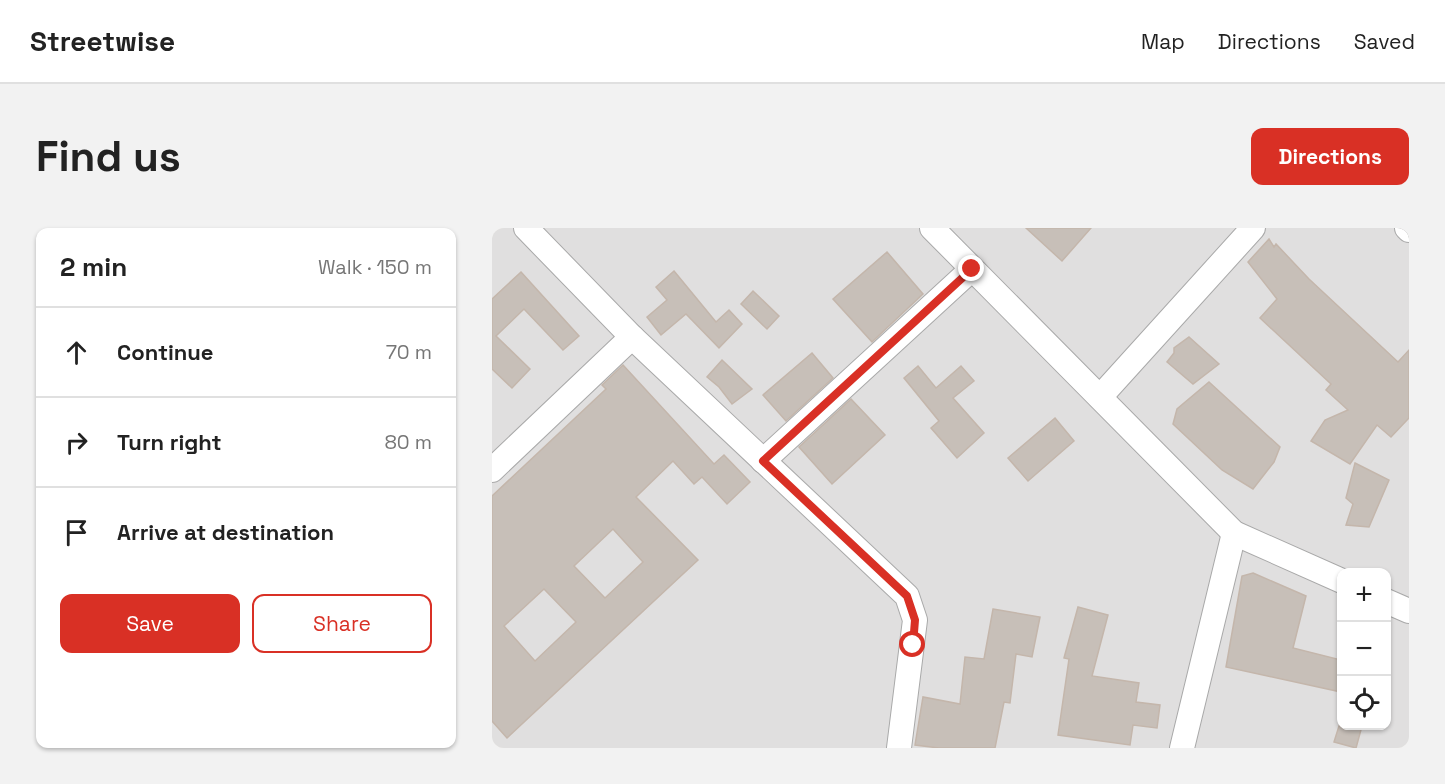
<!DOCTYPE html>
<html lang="en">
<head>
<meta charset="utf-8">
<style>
  body { margin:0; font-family:"Space Grotesk",sans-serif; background:#f2f2f2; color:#222 }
  .controls { position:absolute; right:18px; bottom:18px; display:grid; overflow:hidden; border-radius:12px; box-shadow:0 2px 4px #0004 }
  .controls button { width:54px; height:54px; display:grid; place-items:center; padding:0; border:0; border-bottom:2px solid #e0e0e0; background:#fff; color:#222; font:30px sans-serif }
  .stop { position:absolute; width:18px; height:18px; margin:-14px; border:4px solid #d93025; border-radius:50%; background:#fff }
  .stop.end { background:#d93025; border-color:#fff; box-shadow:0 2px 6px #0008 }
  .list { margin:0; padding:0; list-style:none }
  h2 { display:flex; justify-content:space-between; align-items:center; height:78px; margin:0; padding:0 24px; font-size:26px }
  h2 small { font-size:20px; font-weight:400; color:#767676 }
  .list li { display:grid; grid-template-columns:39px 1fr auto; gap:18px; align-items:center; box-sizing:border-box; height:90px; padding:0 24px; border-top:2px solid #e0e0e0 }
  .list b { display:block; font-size:22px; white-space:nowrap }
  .list em { font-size:20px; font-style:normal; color:#767676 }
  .actions { display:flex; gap:12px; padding:18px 24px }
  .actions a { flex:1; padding:14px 0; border:2px solid #d93025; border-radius:12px; text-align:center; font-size:21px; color:#d93025 }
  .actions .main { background:#d93025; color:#fff }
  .icon { flex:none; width:33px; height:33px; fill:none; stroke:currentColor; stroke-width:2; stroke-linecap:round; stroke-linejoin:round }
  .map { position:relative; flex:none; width:917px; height:520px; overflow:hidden; border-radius:12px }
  header { display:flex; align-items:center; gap:36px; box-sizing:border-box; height:84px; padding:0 30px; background:#fff; border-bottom:2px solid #e0e0e0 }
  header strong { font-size:28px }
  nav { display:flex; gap:33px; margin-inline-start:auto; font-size:21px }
  .intro { display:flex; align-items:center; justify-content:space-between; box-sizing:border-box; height:144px; padding:0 36px }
  h1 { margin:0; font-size:42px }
  .button { padding:15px 27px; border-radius:12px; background:#d93025; color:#fff; font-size:21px; font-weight:700 }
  main { display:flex; gap:36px; padding:0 36px }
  aside { flex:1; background:#fff; border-radius:12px; box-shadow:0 2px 4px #0004 }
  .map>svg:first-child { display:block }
  .residential { fill:#e0dfdf; fill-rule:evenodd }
  .building { fill:#c7bfb8; stroke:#c4b6ab; stroke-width:1.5; fill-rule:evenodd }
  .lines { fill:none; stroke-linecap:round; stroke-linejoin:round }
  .minor-casing { stroke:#a9a9a9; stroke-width:26 }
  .minor { stroke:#fff; stroke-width:24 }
  .route { stroke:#d93025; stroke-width:8 }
</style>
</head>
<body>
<header>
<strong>Streetwise</strong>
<nav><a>Map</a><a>Directions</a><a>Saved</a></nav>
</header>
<div class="intro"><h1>Find us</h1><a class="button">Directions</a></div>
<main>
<aside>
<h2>2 min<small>Walk · 150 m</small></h2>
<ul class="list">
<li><svg class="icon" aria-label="ahead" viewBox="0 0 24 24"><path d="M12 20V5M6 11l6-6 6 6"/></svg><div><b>Continue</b></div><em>70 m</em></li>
<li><svg class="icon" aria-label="right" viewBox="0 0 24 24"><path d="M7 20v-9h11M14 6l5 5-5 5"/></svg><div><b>Turn right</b></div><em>80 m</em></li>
<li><svg class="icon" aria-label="arrive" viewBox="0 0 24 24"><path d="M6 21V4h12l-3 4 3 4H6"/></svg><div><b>Arrive at destination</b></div></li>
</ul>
<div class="actions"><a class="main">Save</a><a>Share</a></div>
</aside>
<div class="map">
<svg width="917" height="520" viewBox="0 0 917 520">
  <rect width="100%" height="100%" fill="#f2efe9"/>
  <!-- residential -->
  <path class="residential" d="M 0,0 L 917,0 L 917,520 L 0,520 ZM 850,344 L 894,344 L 894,497 L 850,497 Z"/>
  <!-- building -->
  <g class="building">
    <path d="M 534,0 L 599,0 L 570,33 Z"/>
    <path d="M 777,11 L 782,19 L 784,16 L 817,51 L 906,134 L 917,122 L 917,190 L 899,209 L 885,197 L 858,236 L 819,213 L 833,192 L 856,182 L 834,162 L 839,156 L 768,90 L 785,71 L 756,34 Z"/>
    <path d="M 395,24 L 431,66 L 380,114 L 341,71 Z"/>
    <path d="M 182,43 L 224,94 L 237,82 L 250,96 L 227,120 L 194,86 L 169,107 L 155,89 L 175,72 L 164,59 Z"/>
    <path d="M 29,44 L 87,108 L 71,122 L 32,81 L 4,108 L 38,141 L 20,160 L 0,141 L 0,71 Z"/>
    <path d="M 261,63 L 287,88 L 275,101 L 249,76 Z"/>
    <path d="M 697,109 L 727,136 L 701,156 L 675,134 L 682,125 L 682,120 Z"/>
    <path d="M 320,125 L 341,150 L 294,193 L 271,167 Z"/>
    <path d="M 230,132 L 260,161 L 240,176 L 227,159 L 215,149 Z"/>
    <path d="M 131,137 L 222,236 L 232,227 L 258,254 L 235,276 L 210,249 L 202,256 L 181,233 L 144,269 L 206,332 L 15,510 L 0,493 L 0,268 L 114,161 L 110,157 ZM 121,301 L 151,334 L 113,370 L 82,338 ZM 52,361 L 84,394 L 43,433 L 12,398 Z"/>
    <path d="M 426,138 L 444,160 L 469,138 L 482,153 L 461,170 L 492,205 L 465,230 L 439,200 L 447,193 L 412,150 Z"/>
    <path d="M 717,154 L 788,219 L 782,234 L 761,261 L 730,242 L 681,196 L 685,181 Z"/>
    <path d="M 359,171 L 393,207 L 340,256 L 307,219 Z"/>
    <path d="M 563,190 L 582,213 L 536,253 L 516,230 Z"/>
    <path d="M 863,235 L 897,252 L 877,299 L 854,297 L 861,276 L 854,270 Z"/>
    <path d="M 761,345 L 814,368 L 801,420 L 849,432 L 849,464 L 734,439 L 750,348 Z"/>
    <path d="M 586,379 L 616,387 L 600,448 L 647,455 L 644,474 L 668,477 L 665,500 L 641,497 L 638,517 L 566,507 L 577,431 L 572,430 Z"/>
    <path d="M 501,381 L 548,389 L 540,429 L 524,426 L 518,475 L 512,474 L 503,520 L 447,520 L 423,517 L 431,469 L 468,476 L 473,429 L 492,431 Z"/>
    <path d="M 847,498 L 870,498 L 864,520 L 842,514 Z"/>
  </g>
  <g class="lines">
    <!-- minor casing -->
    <g class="minor-casing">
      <g id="minor">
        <path d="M 34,0 L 140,109 L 415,368 L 423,392 L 407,520"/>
        <path d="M 440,0 L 742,305 L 850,353"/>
        <path d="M 915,0 L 917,2"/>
        <path d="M 608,169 L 761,0"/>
        <path d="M 271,233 L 480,41"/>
        <path d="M 0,242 L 140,109"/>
        <path d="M 894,373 L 917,383"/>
        <path d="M 690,520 L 742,305"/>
      </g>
    </g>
    <!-- minor -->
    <use href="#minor" class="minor"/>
  </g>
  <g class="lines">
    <!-- route -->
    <path class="route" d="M 421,417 L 423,392 L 415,368 L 271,233 L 480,41"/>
  </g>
</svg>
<div class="controls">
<button>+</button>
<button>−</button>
<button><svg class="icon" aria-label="locate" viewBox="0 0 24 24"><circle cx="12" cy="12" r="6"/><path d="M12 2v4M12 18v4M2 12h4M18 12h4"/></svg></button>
</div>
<div class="stop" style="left:421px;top:417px"></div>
<div class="stop end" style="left:480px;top:41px"></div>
</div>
</main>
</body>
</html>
